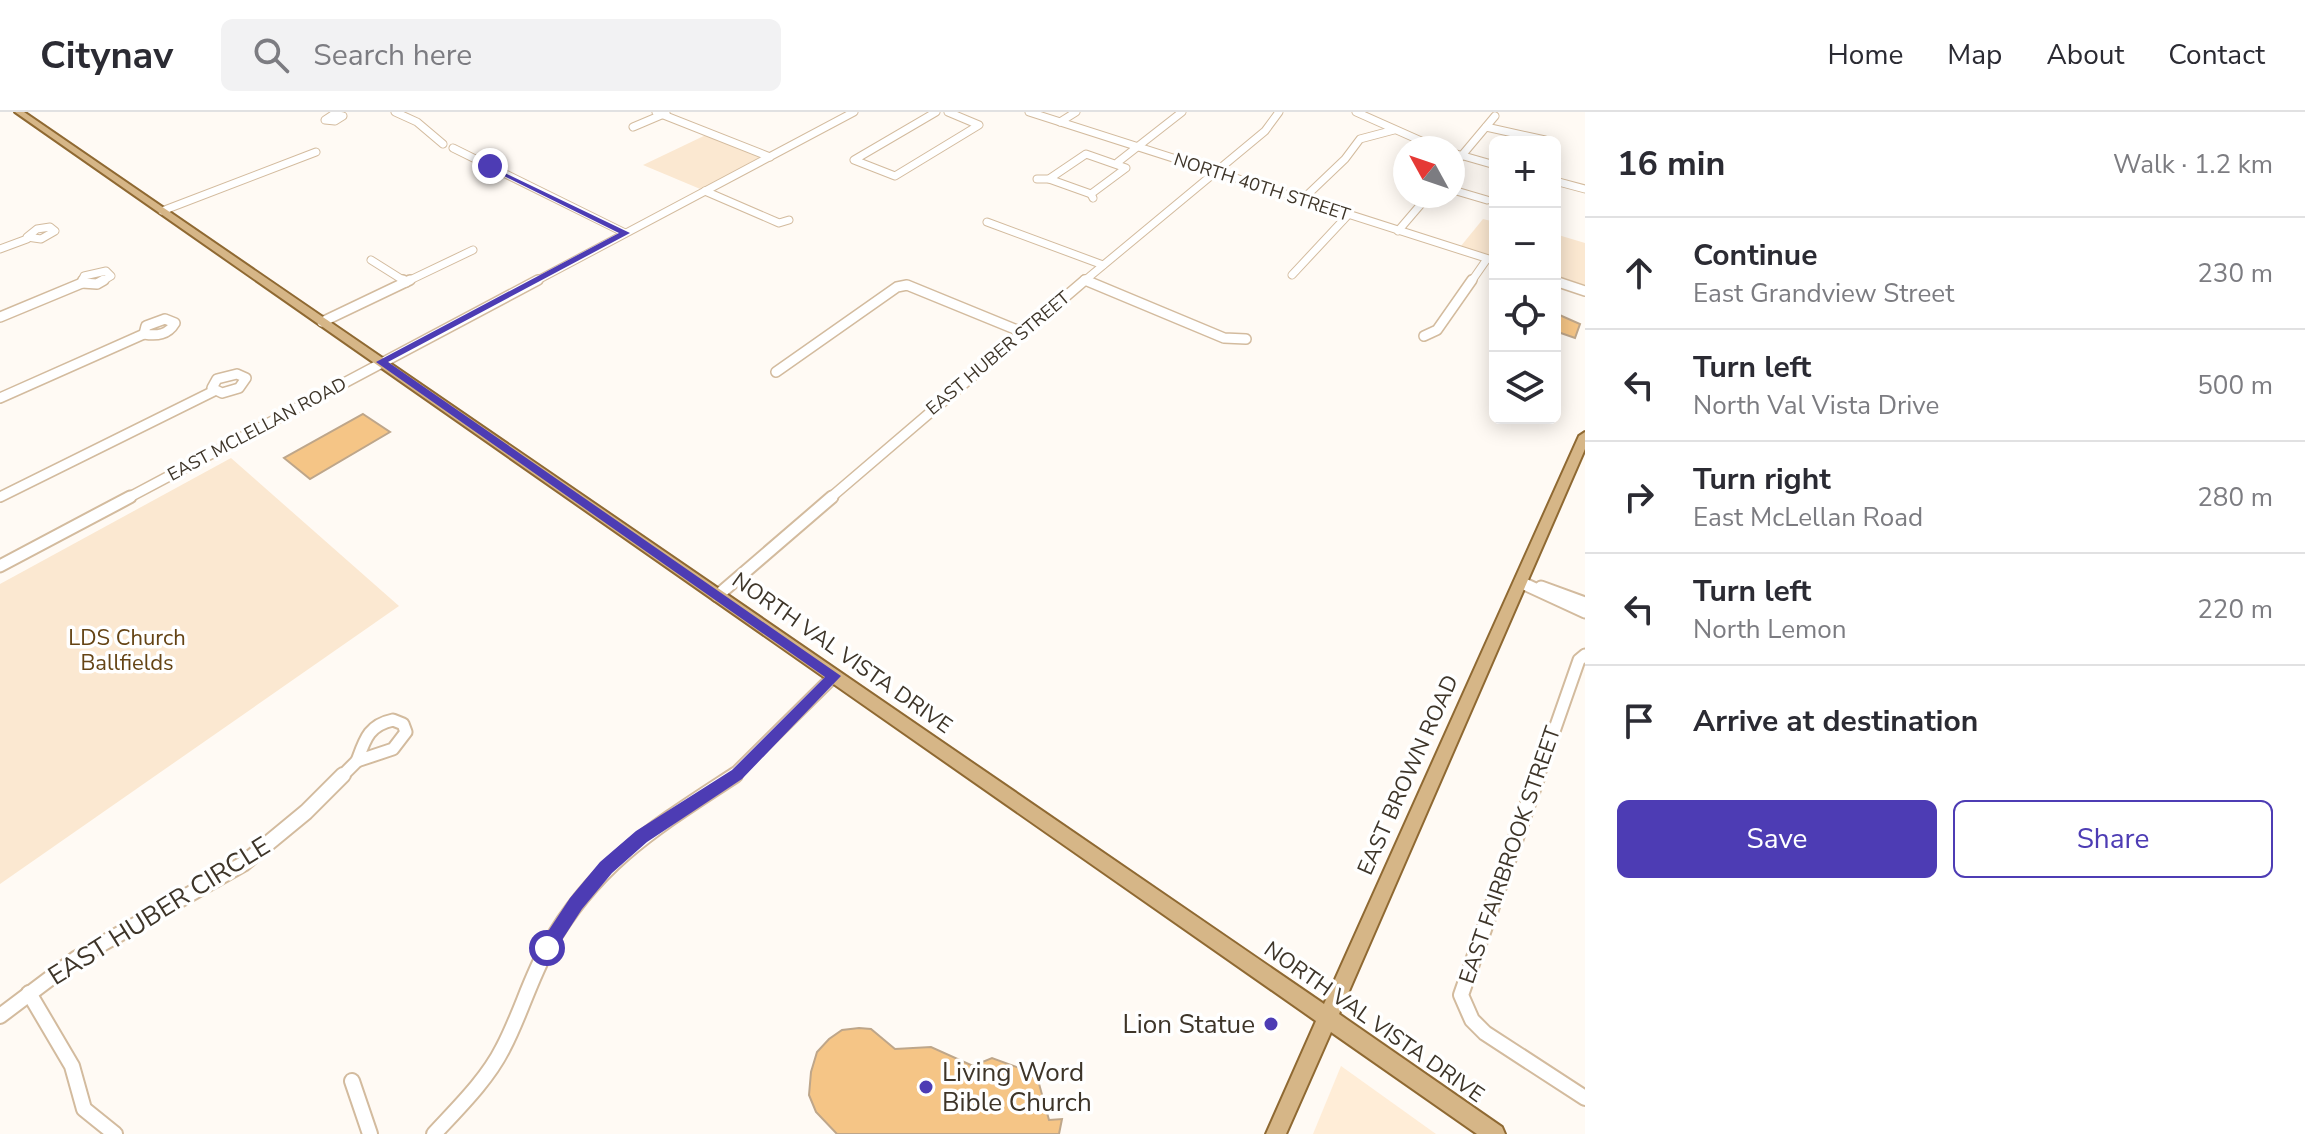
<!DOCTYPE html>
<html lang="en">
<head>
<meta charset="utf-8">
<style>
  body { margin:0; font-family:"Nunito Sans",sans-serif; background:#f2f2f3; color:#2b2b33 }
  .controls { position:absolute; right:24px; top:24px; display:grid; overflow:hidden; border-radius:12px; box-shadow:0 4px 20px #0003 }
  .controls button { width:72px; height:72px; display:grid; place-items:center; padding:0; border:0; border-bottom:2px solid #e1e1e2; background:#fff; color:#2b2b33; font:40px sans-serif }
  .compass { position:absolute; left:1393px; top:24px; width:72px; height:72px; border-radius:50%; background:#fff; box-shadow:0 4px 20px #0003; rotate:310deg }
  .stop { position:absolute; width:24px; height:24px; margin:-18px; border:6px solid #4d3cb4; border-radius:50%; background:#fff }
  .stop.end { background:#4d3cb4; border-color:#fff; box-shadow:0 2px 8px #0008 }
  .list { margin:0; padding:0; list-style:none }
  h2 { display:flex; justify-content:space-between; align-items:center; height:104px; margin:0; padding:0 32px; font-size:34px }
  h2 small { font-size:26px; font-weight:400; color:#7c7c81 }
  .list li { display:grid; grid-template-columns:52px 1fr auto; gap:24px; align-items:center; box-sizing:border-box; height:112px; padding:0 32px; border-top:2px solid #e1e1e2 }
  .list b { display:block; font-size:30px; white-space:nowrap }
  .list p { margin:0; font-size:26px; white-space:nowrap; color:#7c7c81 }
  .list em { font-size:26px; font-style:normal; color:#7c7c81 }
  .actions { display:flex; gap:16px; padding:24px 32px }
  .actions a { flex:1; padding:18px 0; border:2px solid #4d3cb4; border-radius:12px; text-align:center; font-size:28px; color:#4d3cb4 }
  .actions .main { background:#4d3cb4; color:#fff }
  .icon { flex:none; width:44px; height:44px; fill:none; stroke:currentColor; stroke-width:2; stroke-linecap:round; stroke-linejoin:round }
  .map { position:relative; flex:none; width:1585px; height:1022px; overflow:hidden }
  header { display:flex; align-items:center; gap:48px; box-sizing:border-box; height:112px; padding:0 40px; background:#fff; border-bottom:2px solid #e1e1e2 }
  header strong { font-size:38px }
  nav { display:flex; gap:44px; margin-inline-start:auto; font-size:28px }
  .search { width:560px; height:72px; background:#f2f2f3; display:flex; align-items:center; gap:20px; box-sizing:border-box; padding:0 28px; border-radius:12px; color:#7c7c81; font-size:30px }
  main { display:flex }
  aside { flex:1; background:#fff }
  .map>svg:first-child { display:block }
  .built { fill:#ffedd7 }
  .green { fill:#fbe8d1 }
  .building { fill:#f5c586; stroke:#bea68a; stroke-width:2 }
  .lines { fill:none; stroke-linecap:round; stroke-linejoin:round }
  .minor-far3-casing { stroke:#d3bb9e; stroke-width:9 }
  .minor-far2-casing { stroke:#d3bb9e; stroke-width:12 }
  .minor-far1-casing { stroke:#d3bb9e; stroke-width:15 }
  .minor-casing { stroke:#d3bb9e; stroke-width:18 }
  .major-casing { stroke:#8f6932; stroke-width:4 }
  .minor-far3 { stroke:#fff; stroke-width:7 }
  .minor-far2 { stroke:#fff; stroke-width:9 }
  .minor-far1 { stroke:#fff; stroke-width:11 }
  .minor { stroke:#fff; stroke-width:14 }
  .major { fill:#d6b687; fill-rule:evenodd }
  .route { fill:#4d3cb4 }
  .poi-dot { fill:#4d3cb4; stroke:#fff; stroke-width:3 }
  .labels { text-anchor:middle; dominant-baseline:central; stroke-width:7; stroke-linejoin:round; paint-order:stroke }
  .far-street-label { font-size:18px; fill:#3e3529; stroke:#fff }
  .park-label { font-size:22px; fill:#654415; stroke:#fff }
  .street-label { font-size:22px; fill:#3e3529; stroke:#fff }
  .near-street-label { font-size:26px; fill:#3e3529; stroke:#fff }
  .near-poi-label { font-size:26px; fill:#3e3529; stroke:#fff; text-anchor:end }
</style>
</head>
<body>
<header>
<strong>Citynav</strong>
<div class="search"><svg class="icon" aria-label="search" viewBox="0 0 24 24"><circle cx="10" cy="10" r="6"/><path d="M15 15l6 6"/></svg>Search here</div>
<nav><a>Home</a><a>Map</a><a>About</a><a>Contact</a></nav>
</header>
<main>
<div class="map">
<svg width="1585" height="1022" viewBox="0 0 1585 1022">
  <rect width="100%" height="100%" fill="#fffaf4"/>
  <!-- built -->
  <path class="built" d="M 1341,954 L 1436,1022 L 1313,1022 Z"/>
  <!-- green -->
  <g class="green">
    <path d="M 710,21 L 770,45 L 705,79 L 643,53 Z"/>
    <path d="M 1483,107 L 1495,110 L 1495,145 L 1461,134 Z"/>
    <path d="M 1555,122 L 1585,131 L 1585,174 L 1555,164 Z"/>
    <path d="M 231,346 L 399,494 L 0,772 L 0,472 Z"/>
  </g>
  <!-- building -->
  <g class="building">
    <path d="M 1555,201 L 1580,212 L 1575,226 L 1555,219 Z"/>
    <path d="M 363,302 L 390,320 L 310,367 L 284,346 Z"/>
    <path d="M 859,916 L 871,917 L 895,937 L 931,935 L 973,954 L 992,946 L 1022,957 L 1038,968 L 1049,1008 L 1062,1007 L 1059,1022 L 837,1022 L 816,1000 L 809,983 L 811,960 L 817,940 L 829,927 L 842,918 Z"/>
  </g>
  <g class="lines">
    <!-- minor-far3 casing -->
    <g class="minor-far3-casing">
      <g id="minor-far3">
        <path d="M 395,0 L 417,10 L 443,32"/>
        <path d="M 656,0 L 770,45"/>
        <path d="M 936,0 L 854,48 L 895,64 L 979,13 L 948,0"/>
        <path d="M 1029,0 L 1495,149"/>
        <path d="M 1356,0 L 1437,36"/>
        <path d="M 334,2 L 343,4 L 335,9 L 325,8 Z"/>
        <path d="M 1060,10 L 1076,0"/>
        <path d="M 633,15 L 666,1"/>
        <path d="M 1486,15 L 1545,28"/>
        <path d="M 453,36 L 625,121"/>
        <path d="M 1453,41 L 1495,53"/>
        <path d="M 1118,50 L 1182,0"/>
        <path d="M 1453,54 L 1495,4"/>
        <path d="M 1037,67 L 1049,67 L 1086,42 L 1126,56 L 1091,82 L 1093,86"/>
        <path d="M 1049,67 L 1091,82"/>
        <path d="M 1555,69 L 1585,77"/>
        <path d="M 1453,78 L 1487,88"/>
        <path d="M 705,79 L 779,111 L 789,108"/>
        <path d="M 1302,88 L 1345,47 L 1360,27 L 1394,18"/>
        <path d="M 162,99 L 316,40"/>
        <path d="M 987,110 L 1103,153"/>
        <path d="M 50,115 L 55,119 L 41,127 L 27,125 L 37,117 Z"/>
        <path d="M 1398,119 L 1428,84"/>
        <path d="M 0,137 L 27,127"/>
        <path d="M 371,148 L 406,170"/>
        <path d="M 1292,163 L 1348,103"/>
        <path d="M 1085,168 L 1090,170"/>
        <path d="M 82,170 L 84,164 L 106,159 L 111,164 L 101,170"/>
        <path d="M 406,170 L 473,138"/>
        <path d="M 534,170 L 854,0"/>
        <path d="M 1083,170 L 1265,19 L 1279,0"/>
        <path d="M 1471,170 L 1487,147"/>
      </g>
    </g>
    <!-- minor-far2 casing -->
    <g class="minor-far2-casing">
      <g id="minor-far2">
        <path d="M 83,168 L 82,171 L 97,172 L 104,168"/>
        <path d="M 403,168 L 406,170"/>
        <path d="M 1085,168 L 1224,226 L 1246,227"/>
        <path d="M 1555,169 L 1585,179"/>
        <path d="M 0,205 L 82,171"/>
        <path d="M 165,207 L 175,211 C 168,223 157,224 144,222 L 146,214 Z"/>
        <path d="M 322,210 L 410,168"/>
        <path d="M 1424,224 L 1437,218 L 1472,168"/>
        <path d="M 776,260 L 897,175 L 907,173 L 1022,220"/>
        <path d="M 237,262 L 246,266 L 239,276 L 222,281 L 212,276 L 217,267 Z"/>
        <path d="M 0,286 L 144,222"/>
        <path d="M 0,385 L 214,279"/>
        <path d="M 126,387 L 538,168"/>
        <path d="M 829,387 L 1085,168"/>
      </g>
    </g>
    <!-- minor-far1 casing -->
    <g class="minor-far1-casing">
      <g id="minor-far1">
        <path d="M 0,454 L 130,385"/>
        <path d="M 1520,470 L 1585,500"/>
        <path d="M 1541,475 L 1585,491"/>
        <path d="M 717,484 L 832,385"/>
        <path d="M 393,608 L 403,612 L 406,620 L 393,637 L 357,649 C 365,627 369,613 393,608 Z"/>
        <path d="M 341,665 L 357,649"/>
        <path d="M 732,665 L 834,564"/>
        <path d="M 1538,665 L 1579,548 L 1585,543"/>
      </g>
    </g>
    <!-- minor casing -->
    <g class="minor-casing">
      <g id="minor">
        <path d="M 1538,663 L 1461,883 L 1472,908 L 1485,921 L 1585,986"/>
        <path d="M 29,881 L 72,954 L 84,997 L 115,1022"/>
        <path d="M 0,904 L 77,846 L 243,752 L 306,700 L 343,663"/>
        <path d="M 352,969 L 370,1022"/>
        <path d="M 434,1022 C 458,996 487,968 503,936 C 520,904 530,867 548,835 C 595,751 657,714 735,663"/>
      </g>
    </g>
    <!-- major casing -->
    <g class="major-casing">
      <path id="major" d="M 15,0 L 24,0 L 1324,892 L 1579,324 L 1585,320 L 1585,337 L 1339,902 L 1502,1015 L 1505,1022 L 1477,1022 L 1331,920 L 1286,1022 L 1266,1022 L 1316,909 Z"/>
    </g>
    <!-- minor-far3 -->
    <use href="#minor-far3" class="minor-far3"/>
    <!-- minor-far2 -->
    <use href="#minor-far2" class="minor-far2"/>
    <!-- minor-far1 -->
    <use href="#minor-far1" class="minor-far1"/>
    <!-- minor -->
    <use href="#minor" class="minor"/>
    <!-- major -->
    <use href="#major" class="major"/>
  </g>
  <!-- route -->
  <path class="route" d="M 488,53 L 630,121 L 388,250 L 841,564 L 742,667 L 647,730 L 612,761 L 582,797 L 553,842 L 547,844 L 541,842 L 541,830 L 570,786 L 600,750 L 636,719 L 732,658 L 825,565 L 376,250 L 619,121 L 488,56 Z"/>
  <!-- markers -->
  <g class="poi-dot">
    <circle cx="1271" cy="912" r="8"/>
    <circle cx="926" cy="975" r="8"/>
  </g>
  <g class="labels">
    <!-- far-street labels -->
    <g class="far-street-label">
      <text transform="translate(1262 75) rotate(18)">NORTH 40TH STREET</text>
      <text transform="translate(998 241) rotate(-40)">EAST HUBER STREET</text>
      <text transform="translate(257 317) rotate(-28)">EAST MCLELLAN ROAD</text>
    </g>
    <!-- park labels -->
    <g class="park-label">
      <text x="127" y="526">LDS Church<tspan x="127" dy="25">Ballfields</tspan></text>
    </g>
    <!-- street labels -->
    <g class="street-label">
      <text transform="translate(842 541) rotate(35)">NORTH VAL VISTA DRIVE</text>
      <text transform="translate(1408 663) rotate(-66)">EAST BROWN ROAD</text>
      <text transform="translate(1510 743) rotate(-71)">EAST FAIRBROOK STREET</text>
      <text transform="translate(1374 910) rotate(35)">NORTH VAL VISTA DRIVE</text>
    </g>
    <!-- near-street labels -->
    <g class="near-street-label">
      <text transform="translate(159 799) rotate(-32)">EAST HUBER CIRCLE</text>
    </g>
    <!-- near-poi labels -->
    <g class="near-poi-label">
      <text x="1255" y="912">Lion Statue</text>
      <text x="942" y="960" text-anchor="start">Living Word<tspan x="942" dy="30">Bible Church</tspan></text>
    </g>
  </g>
</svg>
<div class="controls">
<button>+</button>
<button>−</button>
<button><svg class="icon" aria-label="locate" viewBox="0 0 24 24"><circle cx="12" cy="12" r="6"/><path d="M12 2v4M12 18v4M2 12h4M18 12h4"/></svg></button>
<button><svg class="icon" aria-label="layers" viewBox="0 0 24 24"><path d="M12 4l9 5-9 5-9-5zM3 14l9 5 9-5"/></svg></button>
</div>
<svg class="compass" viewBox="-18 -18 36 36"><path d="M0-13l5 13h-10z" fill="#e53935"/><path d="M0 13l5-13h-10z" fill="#7c7c81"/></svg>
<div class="stop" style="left:547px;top:836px"></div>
<div class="stop end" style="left:490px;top:54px"></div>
</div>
<aside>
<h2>16 min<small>Walk · 1.2 km</small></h2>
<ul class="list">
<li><svg class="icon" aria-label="ahead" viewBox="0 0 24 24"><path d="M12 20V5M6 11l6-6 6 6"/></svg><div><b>Continue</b><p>East Grandview Street</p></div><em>230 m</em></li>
<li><svg class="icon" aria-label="left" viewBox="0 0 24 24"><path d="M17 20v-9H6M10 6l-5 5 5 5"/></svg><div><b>Turn left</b><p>North Val Vista Drive</p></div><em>500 m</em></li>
<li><svg class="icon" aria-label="right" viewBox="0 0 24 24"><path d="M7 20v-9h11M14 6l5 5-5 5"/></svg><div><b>Turn right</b><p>East McLellan Road</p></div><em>280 m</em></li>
<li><svg class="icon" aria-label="left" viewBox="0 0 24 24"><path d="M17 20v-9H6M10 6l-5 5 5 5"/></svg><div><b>Turn left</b><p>North Lemon</p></div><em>220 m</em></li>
<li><svg class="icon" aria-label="arrive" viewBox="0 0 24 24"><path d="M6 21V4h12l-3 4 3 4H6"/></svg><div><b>Arrive at destination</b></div></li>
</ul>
<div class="actions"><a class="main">Save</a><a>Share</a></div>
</aside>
</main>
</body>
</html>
